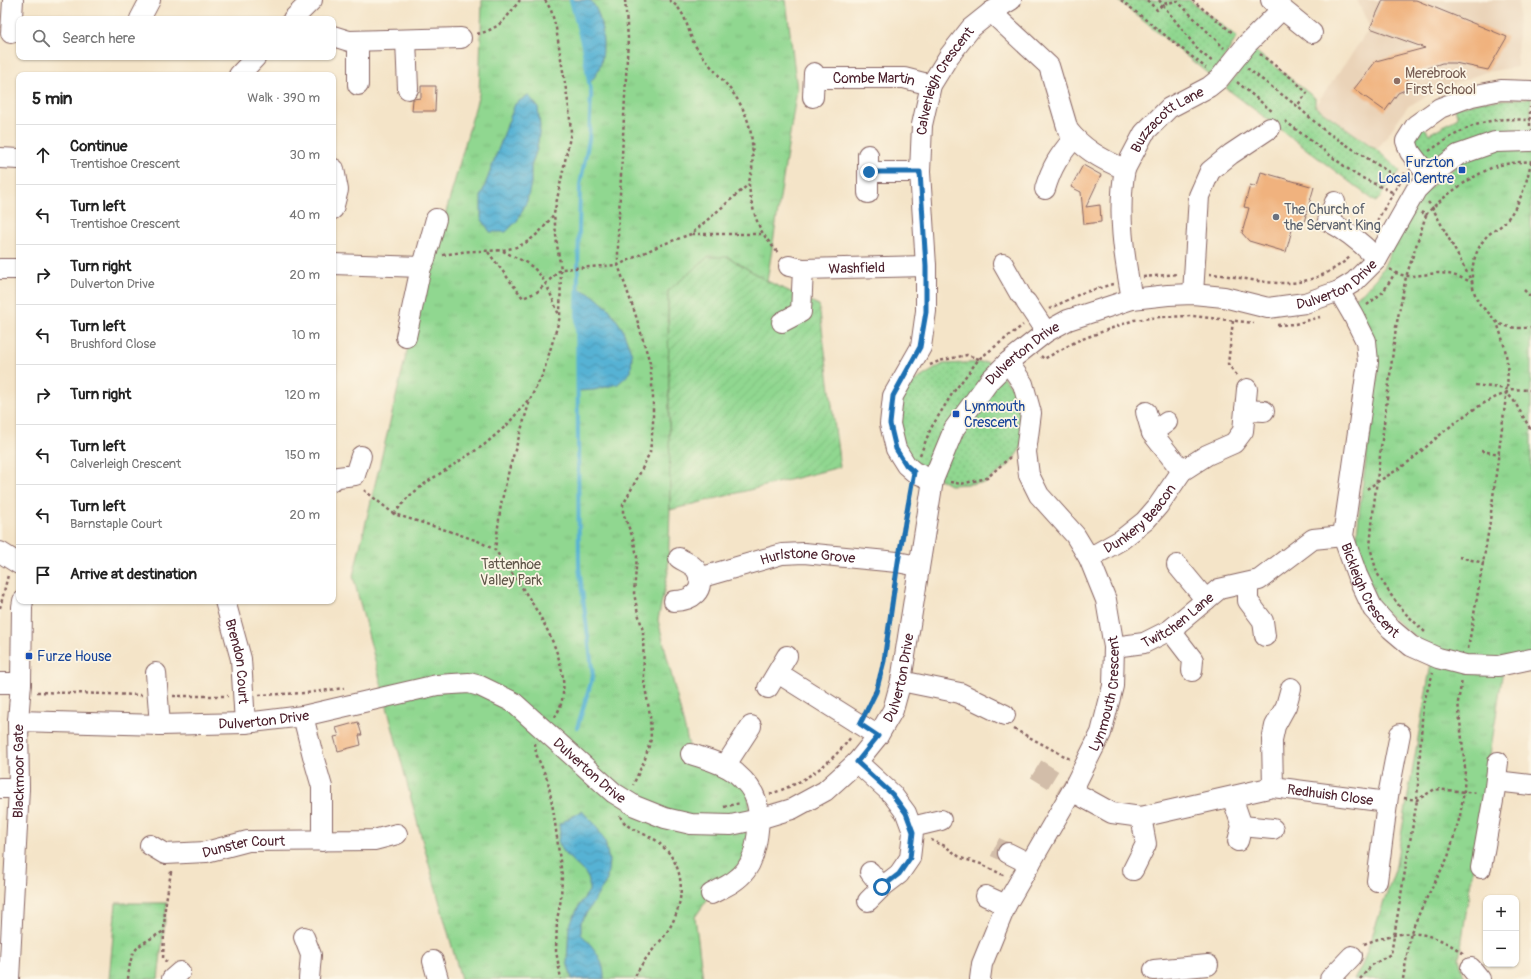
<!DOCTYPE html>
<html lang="en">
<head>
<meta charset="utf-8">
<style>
  body { margin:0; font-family:Pangolin,sans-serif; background:#f2f2f2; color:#222 }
  .controls { position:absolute; right:12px; bottom:12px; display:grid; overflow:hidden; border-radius:8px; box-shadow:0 1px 3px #0004 }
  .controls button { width:36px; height:36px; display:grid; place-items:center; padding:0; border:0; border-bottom:1px solid #e0e0e0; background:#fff; color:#222; font:20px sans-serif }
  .stop { position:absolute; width:12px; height:12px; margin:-9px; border:3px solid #1f6fb2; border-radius:50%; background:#fff }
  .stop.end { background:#1f6fb2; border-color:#fff; box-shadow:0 1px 4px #0008 }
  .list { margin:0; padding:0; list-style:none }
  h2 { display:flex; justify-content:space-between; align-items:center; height:52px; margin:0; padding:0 16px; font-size:17px }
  h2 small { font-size:13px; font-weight:400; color:#767676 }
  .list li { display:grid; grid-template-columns:26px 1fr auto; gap:12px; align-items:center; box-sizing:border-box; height:60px; padding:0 16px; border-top:1px solid #e0e0e0 }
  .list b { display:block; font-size:15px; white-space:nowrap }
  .list p { margin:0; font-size:13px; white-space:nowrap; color:#767676 }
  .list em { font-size:13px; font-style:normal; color:#767676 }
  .icon { flex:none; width:22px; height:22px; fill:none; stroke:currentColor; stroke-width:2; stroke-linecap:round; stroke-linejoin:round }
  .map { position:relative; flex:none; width:1531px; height:979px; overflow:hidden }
  .search { position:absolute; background:#fff; box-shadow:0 1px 3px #0004; left:16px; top:16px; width:320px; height:44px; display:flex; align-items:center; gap:10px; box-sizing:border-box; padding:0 14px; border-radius:8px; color:#767676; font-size:15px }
  .panel { position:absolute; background:#fff; box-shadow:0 1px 3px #0004; left:16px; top:72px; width:320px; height:532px; border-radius:8px }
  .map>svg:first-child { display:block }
  .built { fill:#ead3b8 }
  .grass { fill:url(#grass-dots); stroke:#6d7b5e }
  .park { fill:url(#park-tufts); stroke:#6d7b5e }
  .garden { fill:url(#garden-furrows); stroke:#6d7b5e }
  .water { fill:url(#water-waves); stroke:#506880 }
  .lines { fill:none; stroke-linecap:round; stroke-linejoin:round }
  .stream { stroke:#57b2d4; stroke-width:4 }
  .building { fill:#f0b27e }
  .minor-tunnel { stroke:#d2bda9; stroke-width:20; stroke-dasharray:20 10; stroke-linecap:butt }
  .minor-casing { stroke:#866462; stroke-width:22 }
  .path { stroke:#866462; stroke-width:2.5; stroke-dasharray:3 3; stroke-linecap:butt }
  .minor { stroke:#fff; stroke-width:20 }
  .route { stroke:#1f6fb2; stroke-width:5 }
  .education-dot { fill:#8d6e63; stroke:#fcf5e5; stroke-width:1.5 }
  .transit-dot { fill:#1a4fb4; stroke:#fcf5e5; stroke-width:1.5 }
  .worship-dot { fill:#6b7280; stroke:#fcf5e5; stroke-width:1.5 }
  .labels { text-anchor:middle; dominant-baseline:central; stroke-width:3.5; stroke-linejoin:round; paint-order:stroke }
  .education-label { font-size:14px; fill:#785e54; stroke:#fcf5e5; text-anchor:start }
  .street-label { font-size:14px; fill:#4a1f2b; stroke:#fcf5e5 }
  .transit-label { font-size:14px; fill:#164399; stroke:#fcf5e5; text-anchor:start }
  .worship-label { font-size:14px; fill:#5b616d; stroke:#fcf5e5; text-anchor:start }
  .park-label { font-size:14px; fill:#5f5649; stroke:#fcf5e5 }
</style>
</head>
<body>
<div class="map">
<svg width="1531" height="979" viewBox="0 0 1531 979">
  <defs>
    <pattern id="grass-dots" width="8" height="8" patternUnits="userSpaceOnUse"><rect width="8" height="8" fill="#90d790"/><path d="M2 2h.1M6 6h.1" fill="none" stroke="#7eb87c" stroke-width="1.8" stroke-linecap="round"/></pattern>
    <pattern id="park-tufts" width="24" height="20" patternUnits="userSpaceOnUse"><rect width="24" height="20" fill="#90d790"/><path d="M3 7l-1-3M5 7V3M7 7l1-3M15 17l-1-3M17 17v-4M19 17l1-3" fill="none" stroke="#7eb87c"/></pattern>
    <pattern id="garden-furrows" width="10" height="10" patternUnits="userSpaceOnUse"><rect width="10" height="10" fill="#90d790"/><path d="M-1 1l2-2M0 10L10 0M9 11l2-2" fill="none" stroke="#7eb87c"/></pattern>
    <pattern id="water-waves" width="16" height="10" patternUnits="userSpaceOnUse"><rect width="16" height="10" fill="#57b2d4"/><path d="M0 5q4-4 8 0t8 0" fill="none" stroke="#4a90ac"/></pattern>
  </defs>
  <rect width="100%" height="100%" fill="#fcf5e5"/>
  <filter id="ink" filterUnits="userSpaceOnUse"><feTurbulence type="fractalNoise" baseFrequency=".025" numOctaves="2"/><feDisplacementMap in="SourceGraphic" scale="8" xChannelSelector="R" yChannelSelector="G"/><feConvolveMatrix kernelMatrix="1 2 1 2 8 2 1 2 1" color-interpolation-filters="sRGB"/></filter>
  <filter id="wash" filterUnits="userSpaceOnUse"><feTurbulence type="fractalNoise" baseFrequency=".012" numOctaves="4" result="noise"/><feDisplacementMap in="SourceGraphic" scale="16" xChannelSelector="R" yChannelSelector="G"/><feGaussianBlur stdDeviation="0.9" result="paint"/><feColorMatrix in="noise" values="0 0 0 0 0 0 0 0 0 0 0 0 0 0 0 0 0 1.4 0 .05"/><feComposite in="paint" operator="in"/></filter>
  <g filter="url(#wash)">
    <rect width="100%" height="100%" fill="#f4e4c8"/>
    <!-- built -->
    <path class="built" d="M 1357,0 L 1519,0 L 1517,67 L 1486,72 L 1437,90 L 1407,107 L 1377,150 L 1315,106 L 1370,28 Z"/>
    <!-- grass -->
    <g class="grass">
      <path d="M 1118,0 L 1189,0 L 1237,37 L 1212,77 Z"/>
      <path d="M 1255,51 L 1315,98 L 1315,106 L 1377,150 L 1400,171 L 1376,202 L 1226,88 Z"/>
      <path d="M 1531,98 L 1531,134 L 1429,166 L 1415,151 L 1416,132 L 1423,125 L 1429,134 L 1458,118 L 1455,108 L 1482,101 Z"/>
      <path d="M 988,362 L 1020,395 L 1026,420 L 1021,448 L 1009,465 L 985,483 L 950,485 L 911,463 L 898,429 L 898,411 L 904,394 L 913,382 L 943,364 Z"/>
    </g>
    <!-- park -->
    <g class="park">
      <path d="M 482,0 L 786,0 L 797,89 L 767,281 L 728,257 L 668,291 L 670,510 L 668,572 L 658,620 L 691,754 L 747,785 L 755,848 L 711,894 L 695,917 L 703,979 L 461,979 L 415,814 L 353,576 L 407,351 L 479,94 Z"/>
      <path d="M 1531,146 L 1531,655 L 1504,663 L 1459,959 L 1465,979 L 1354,979 L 1361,968 L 1395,870 L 1433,652 L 1378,606 L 1356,544 L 1361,496 L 1378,373 L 1373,349 L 1350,301 L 1363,292 L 1377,277 L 1384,266 L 1414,201 L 1461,162 L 1496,148 Z"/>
      <path d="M 116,903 L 167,903 L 158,979 L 109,979 Z"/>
    </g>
    <!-- garden -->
    <path class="garden" d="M 708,257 L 728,257 L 767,281 L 819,305 L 840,467 L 670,510 L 668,291 Z"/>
    <!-- water -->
    <g class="water">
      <path d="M 571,0 L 590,0 C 603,12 606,50 600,66 C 598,73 593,79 589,84 L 583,46 Z"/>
      <path d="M 528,95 L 538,107 L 540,127 L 537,149 L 531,166 L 531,183 L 527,201 L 517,221 L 506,232 L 490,232 L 481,218 L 481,196 L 515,104 Z"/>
      <path d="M 578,288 L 594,296 L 609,309 L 622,328 L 632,354 L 631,372 L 618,384 L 594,390 L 578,391 Z"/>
      <path d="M 582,811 L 595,824 L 605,841 L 609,861 L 607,880 L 581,922 L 581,934 C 593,947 605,960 604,979 L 572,979 L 567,962 L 569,926 L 580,904 L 589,891 L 589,880 L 585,873 L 564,853 L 558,841 L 560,831 L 559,824 Z"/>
    </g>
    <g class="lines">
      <!-- stream -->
      <path class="stream" d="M 571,0 L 583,46 L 591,94 L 589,139 L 580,185 L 577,315 L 579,567 L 593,676 L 577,728"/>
    </g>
    <g id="blocks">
      <!-- building -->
      <g class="building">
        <path d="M 1383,0 L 1416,0 L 1507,37 L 1488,70 L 1455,63 L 1442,63 L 1405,76 L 1412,87 L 1398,93 L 1385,111 L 1354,89 L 1376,61 L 1425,48 L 1370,28 Z"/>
        <path d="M 421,86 L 436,86 L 435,111 L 412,111 L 413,99 L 421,98 Z"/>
        <path d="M 1083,165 L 1101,175 L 1086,207 L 1100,205 L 1101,222 L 1084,224 L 1081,192 L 1071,187 Z"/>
        <path d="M 1261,172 L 1314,187 L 1302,229 L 1293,226 L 1286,252 L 1249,241 L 1242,233 L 1249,208 L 1244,207 L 1250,185 L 1257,187 Z"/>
        <path d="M 358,722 L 362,735 L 359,735 L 361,745 L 338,751 L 334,737 L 339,736 L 336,728 Z"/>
      </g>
    </g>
  </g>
  <g filter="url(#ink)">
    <use href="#blocks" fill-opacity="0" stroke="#866462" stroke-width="1"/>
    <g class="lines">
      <!-- minor-tunnel -->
      <g class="minor-tunnel">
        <path d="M 1036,769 L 1072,791"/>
        <path d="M 995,847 L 1008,853"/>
      </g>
      <!-- minor casing -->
      <g class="minor-casing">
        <g id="minor">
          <path d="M 1271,0 L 1312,33"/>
          <path d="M 991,12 L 1011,0"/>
          <path d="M 140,19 L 150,0"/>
          <path d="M 293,19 L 312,0"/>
          <path d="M 11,33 L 13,0"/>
          <path d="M 333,36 L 349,41 L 461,38"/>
          <path d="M 406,40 L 408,89"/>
          <path d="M 358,41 L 358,85"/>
          <path d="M 239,75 L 256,57"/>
          <path id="s1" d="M 815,78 L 904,78 L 931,85"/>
          <path d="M 813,97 L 814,73"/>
          <path d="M 868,155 L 868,193"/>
          <path d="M 0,158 L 19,159"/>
          <path id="s2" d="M 1125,169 L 1144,133 L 1169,108 L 1209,87 L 1219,79 L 1247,44 L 1282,9"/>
          <path d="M 869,172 L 920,172"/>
          <path d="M 1429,177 L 1410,152 L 1406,141 L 1416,125 L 1440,108 L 1472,96 L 1501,90 L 1531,91"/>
          <path d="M 1045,189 C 1052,166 1059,156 1074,138"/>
          <path d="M 1335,202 L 1328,221 C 1347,231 1362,243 1377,259"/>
          <path d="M 333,209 L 338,190 L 334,169"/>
          <path d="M 333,264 L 421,267"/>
          <path d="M 1003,264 L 1020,294"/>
          <path id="s3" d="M 789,266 L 803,269 L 926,266"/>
          <path d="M 0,269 L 19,269"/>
          <path id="s4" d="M 1339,291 L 1353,315 L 1366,341 L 1368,362 L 1343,536 L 1357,575 L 1373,609 L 1391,629 L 1411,646 L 1438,658 L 1465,665 L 1498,666 L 1531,659"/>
          <path d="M 1193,294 L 1199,196 L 1210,171 L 1231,154 L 1270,128"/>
          <path d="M 1026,302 L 1046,332"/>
          <path d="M 782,322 L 801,312 L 803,269"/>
          <path d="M 406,337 L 421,267 L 425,259 L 436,219"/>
          <path d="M 1245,410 L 1264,411"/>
          <path d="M 1146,412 L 1152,433 L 1182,471"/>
          <path d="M 1152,433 L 1167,422"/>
          <path d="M 333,480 L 338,477 L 355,475 L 361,456"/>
          <path id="s5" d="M 933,480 L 914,472 L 906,465 L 896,449 L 890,424 L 893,396 L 921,347 L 926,311 L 926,266 L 920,172 L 922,125 L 931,85 L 949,56 L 971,28 L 991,12 L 1049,66 L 1068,130 C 1082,148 1104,161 1125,169 C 1117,212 1124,256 1132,299"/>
          <path d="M 0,552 L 19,564"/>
          <path id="s6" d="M 1089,558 L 1121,540 L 1145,521 L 1158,506 L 1182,471 L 1207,455 L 1234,443 L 1243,431 L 1247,389"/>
          <path d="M 1177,565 L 1206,600"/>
          <path id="s7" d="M 699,578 L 782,554 L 804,553 L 897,562 L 918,566"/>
          <path d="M 1248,583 L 1248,601 L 1263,621 L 1265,636"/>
          <path id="s8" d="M 225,601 L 241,659 L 245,723"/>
          <path d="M 674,601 C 691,601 707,591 697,571 C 694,565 685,562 679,558"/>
          <path d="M 1170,630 L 1193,660 L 1192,671"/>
          <path id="s9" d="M 1114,647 L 1144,643 L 1170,630 L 1219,589 L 1259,580 L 1313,539 L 1343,536"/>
          <path d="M 156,673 L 160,725"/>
          <path d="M 778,673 L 878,736"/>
          <path d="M 901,681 L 960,693 L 1005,715"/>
          <path d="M 0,683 L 21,683"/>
          <path d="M 768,688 L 787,656"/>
          <path d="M 303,716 L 313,756 L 322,787 L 322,841"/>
          <path id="s10" d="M 18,721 L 160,725 L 245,723 L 303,716 L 437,685 L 469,683 L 480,686 L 513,702 L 614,793 L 635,806 L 665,818 L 691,824 L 731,825 L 759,819 L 792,809 L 825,791 L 857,762 L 878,736 L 893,710 L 901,681 L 933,480 L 954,429 L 990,380 L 1008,362 L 1046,332 L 1068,320 L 1132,299 L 1168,295 L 1193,294 L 1224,297 L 1268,308 L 1305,303 L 1339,291 L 1354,282 L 1377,259 L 1416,190 L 1429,177 L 1458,155 L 1495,142 L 1531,141"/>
          <path d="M 691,754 C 706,759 723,763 736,773 C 743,779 753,790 756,800 C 762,817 757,855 746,870 C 737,882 724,887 711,894"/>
          <path d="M 857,762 L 892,794 L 906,813 L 913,832 L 910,858 L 899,874 L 882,887 L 868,901"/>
          <path d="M 725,766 L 751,726"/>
          <path d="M 1496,781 L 1531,785"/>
          <path d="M 1273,787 L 1272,740 L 1275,726 L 1286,706 L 1291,688"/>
          <path d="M 0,788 L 19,788"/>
          <path id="s11" d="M 1072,791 L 1112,813 L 1141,817 L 1273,787 L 1387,802"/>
          <path d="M 1232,797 L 1242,826 L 1238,841"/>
          <path d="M 1242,826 L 1273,829"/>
          <path d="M 912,827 L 941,820"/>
          <path id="s12" d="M 150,845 L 165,854 L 206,852 L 248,841 L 374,840 L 397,834"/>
          <path d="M 1008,853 L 1030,864"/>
          <path d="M 1481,868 L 1494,795 L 1498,762"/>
          <path d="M 1133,870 L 1146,844 L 1141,817"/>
          <path d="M 870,872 L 882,887"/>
          <path d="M 1377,881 L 1388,796 L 1400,734"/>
          <path d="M 986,896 L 1006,905"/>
          <path d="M 304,937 L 311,955 L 309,979"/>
          <path d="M 433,961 L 438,979"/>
          <path d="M 1471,968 L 1480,979"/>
          <path d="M 1154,970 L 1208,965"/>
          <path id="s13" d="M 9,979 L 19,788 L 18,721 L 21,683 L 22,607 L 23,601"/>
          <path d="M 172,979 L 180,972"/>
          <path id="s14" d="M 980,979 L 982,964 L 1006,905 L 1072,791 L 1101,733 L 1113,686 L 1114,647 L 1106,600 L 1089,558 L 1075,535 L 1039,495 L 1029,475 L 1026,452 L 1031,413 L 1023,384 L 1008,362"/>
          <path d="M 1330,979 L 1352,956"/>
        </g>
      </g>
      <!-- path -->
      <g class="path">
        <path d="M 545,0 L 551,10 L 556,28 L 569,108 L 571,132 L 554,214 L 557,245 L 561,269 L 560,317 L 543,374 L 531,397 L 509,470 L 501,504 L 495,550 C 523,588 586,669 555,717"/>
        <path d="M 625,0 L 628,38 L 618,234 L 618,265 L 635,313 L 650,363 L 653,396 L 653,425 L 650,452 L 641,471 L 623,505 L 623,513 L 633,538 L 637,556 L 634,593 L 637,609 L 643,631 L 644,681 L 650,715 L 651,739 L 645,759 L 633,785"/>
        <path d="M 669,0 C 688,12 686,30 696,47 C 713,73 740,92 749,125 C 753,140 753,155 752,170 C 751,175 749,180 749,185 C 750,199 756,224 764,235 C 768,241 774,248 779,254"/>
        <path d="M 1121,0 L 1206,68"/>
        <path d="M 1147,0 L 1157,10 L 1163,4 L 1177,1 L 1224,48"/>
        <path d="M 1159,0 L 1199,51 L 1213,62"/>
        <path d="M 1192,0 L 1234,34"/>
        <path d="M 477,34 C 500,29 506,18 520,0"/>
        <path d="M 1260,54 L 1294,80 L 1307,93 L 1297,106"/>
        <path d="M 1247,68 L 1297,106 L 1325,131 L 1401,180"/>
        <path d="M 1237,82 L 1273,112"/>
        <path d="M 1285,121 L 1356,175 L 1394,193"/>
        <path d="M 1530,126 L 1530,107"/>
        <path d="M 1429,151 C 1450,137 1471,123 1497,120 C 1508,118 1520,120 1531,120"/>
        <path d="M 1531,161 C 1527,184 1520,204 1505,222 C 1500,228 1491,231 1486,237 C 1471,255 1467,283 1479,303 C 1482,307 1486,311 1490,314 C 1492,317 1495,321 1498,323 C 1507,328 1521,329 1531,327"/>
        <path d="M 1428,202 L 1432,207 L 1472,282"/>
        <path d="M 1421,212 L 1426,215 C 1438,199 1480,170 1500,165 C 1510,163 1521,162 1531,161"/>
        <path d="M 1426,215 L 1406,277 L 1396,327 L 1374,504 L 1370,547 L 1377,573 L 1391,595 L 1403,611 L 1427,634"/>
        <path d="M 1371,231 L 1405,173"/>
        <path d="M 692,234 L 763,234"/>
        <path d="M 503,251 C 512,256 523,260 531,266 C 546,277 552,299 559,315"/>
        <path d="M 488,252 L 523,298 L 537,292 L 561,269 L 618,265 L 661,245 L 691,234 L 749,184"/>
        <path d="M 443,255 C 449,254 456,253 462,252 C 485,249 511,255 531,239 C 541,232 547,223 554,214"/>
        <path d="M 1390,269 C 1405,281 1421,274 1438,273 C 1450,273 1460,277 1471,282"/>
        <path d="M 1209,274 C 1235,275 1261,284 1286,283 C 1310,283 1333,272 1351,256"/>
        <path d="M 1143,277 L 1178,274"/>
        <path d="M 1524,290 L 1531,297"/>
        <path d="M 1367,305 L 1383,292 L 1395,273"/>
        <path d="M 1049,309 L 1082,293 L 1113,284"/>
        <path d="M 1233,321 L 1228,364 L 1238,377"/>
        <path d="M 1277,325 L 1295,324 L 1320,317"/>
        <path d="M 1041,356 L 1044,359 L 1077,341 L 1134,320 L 1160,317 L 1193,316 L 1254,323"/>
        <path d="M 930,365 L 939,361 L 967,355 L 979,359"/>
        <path d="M 1475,385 L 1507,389 L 1531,390"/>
        <path d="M 1481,451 L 1500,454"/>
        <path d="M 920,455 L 931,428 L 952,394 L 979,359 L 1023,325"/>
        <path d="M 950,482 L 961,484 L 987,478 L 1010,457"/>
        <path d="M 1367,489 C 1381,479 1397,471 1411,460 C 1439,436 1471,405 1507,393 L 1514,401 L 1531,430"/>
        <path d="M 364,490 L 394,514 L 452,532 L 478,541 L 495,550"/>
        <path d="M 394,514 L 408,497 L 427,482 L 484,445 L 507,425 L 529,399"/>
        <path d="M 900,547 L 911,489"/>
        <path d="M 1459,557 L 1484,563"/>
        <path d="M 0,608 L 8,575"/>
        <path d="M 1468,649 L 1489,528 L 1507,389 C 1509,362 1506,348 1497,323"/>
        <path d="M 37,692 L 142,695"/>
        <path d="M 259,695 L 306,693 L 344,688"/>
        <path d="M 173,696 L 228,696"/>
        <path d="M 867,710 C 887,669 889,622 895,577"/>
        <path d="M 1014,729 L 1070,759"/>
        <path d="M 535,743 L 536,754 L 548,781 L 554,815 L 562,876 L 561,899 L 557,920 L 556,951 L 561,979"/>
        <path d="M 770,794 C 802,784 831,764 851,737"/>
        <path d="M 1404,798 L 1417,800 L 1435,789 L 1478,793"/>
        <path d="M 724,807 L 740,803"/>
        <path d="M 620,816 C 629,834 650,832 661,845 C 665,849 669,852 671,856 C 689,882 680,917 662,939 C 651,952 641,963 634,979"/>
        <path d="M 931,840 L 945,846 L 961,858 L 981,864 L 1005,876"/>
        <path d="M 1364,944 C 1403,929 1428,928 1464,954"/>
        <path d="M 167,962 L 163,959 L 165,907 L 171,872 L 170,871"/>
        <path d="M 128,979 C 131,945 137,947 164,931"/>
        <path d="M 1360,979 L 1372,965 L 1391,954 L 1417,800 L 1423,704 L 1433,673"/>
        <path d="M 1403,979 L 1411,932 L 1423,905 L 1448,857 L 1460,816 L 1464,791 L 1465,768 L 1458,702 L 1462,680"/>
      </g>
      <!-- minor -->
      <use href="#minor" class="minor"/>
    </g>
  </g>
  <g class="lines" filter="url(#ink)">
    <!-- route -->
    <path class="route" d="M 869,172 L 920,172 L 926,266 L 926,312 L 920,347 L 893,396 L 890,424 L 896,449 L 906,465 L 914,472 L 898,562 L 884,661 L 876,692 L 860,724 L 878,736 L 857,762 L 892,794 L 906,813 L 913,832 L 910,858 L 899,874 L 882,887"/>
  </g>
  <!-- markers -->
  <circle class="education-dot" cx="1397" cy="81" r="4"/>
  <g class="transit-dot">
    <rect x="1458" y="166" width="8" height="8" rx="2"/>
    <rect x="952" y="410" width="8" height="8" rx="2"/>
    <rect x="25" y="652" width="8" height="8" rx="2"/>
  </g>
  <circle class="worship-dot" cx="1276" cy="217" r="4"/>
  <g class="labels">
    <!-- education labels -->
    <g class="education-label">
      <text x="1405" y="73">Merebrook<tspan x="1405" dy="16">First School</tspan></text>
    </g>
    <!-- street labels -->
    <g class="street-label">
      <text stroke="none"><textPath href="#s1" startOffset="59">Combe Martin</textPath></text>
      <text stroke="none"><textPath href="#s5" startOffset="433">Calverleigh Crescent</textPath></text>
      <text stroke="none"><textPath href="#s2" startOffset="67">Buzzacott Lane</textPath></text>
      <text stroke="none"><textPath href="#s3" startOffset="68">Washfield</textPath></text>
      <text stroke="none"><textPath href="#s10" startOffset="1698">Dulverton Drive</textPath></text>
      <text stroke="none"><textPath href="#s10" startOffset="1362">Dulverton Drive</textPath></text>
      <text stroke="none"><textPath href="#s6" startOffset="65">Dunkery Beacon</textPath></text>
      <text stroke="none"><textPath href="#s7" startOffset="112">Hurlstone Grove</textPath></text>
      <text stroke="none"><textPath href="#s4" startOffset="315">Bickleigh Crescent</textPath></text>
      <text stroke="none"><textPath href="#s9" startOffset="71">Twitchen Lane</textPath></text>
      <text stroke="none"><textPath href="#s8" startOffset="62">Brendon Court</textPath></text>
      <text stroke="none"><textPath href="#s10" startOffset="1003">Dulverton Drive</textPath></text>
      <text stroke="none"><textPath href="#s14" startOffset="315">Lynmouth Crescent</textPath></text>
      <text stroke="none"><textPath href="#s10" startOffset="246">Dulverton Drive</textPath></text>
      <text stroke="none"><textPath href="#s10" startOffset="606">Dulverton Drive</textPath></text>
      <text stroke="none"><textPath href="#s13" startOffset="208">Blackmoor Gate</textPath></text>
      <text stroke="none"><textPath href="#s11" startOffset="268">Redhuish Close</textPath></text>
      <text stroke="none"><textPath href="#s12" startOffset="97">Dunster Court</textPath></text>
    </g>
    <!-- transit labels -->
    <g class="transit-label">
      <text x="1454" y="162" text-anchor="end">Furzton<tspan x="1454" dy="16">Local Centre</tspan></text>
      <text x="964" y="406">Lynmouth<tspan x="964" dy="16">Crescent</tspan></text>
      <text x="37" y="656">Furze House</text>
    </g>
    <!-- worship labels -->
    <g class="worship-label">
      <text x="1284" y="209">The Church of<tspan x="1284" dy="16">the Servant King</tspan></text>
    </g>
    <!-- park labels -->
    <g class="park-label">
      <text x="511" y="564">Tattenhoe<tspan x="511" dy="16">Valley Park</tspan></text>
    </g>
  </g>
</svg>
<div class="controls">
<button>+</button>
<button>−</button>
</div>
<div class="stop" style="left:882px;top:887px"></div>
<div class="stop end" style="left:869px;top:172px"></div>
<div class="search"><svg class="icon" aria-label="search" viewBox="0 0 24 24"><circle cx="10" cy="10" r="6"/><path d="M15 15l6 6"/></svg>Search here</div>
<section class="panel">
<h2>5 min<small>Walk · 390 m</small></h2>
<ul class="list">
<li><svg class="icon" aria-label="ahead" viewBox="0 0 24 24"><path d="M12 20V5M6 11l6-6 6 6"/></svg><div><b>Continue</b><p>Trentishoe Crescent</p></div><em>30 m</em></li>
<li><svg class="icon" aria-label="left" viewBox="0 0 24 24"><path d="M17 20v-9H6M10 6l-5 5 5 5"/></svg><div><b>Turn left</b><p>Trentishoe Crescent</p></div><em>40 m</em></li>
<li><svg class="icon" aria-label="right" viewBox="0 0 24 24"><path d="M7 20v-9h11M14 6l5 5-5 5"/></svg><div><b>Turn right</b><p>Dulverton Drive</p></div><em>20 m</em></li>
<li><svg class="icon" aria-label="left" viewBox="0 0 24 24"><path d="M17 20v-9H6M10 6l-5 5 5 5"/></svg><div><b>Turn left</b><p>Brushford Close</p></div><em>10 m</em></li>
<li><svg class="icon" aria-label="right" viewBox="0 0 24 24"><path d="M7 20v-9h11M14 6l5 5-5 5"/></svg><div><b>Turn right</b></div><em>120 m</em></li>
<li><svg class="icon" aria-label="left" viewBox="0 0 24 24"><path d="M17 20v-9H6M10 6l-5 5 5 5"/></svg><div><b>Turn left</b><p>Calverleigh Crescent</p></div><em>150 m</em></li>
<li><svg class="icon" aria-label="left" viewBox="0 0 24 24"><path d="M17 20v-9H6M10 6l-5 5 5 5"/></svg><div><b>Turn left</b><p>Barnstaple Court</p></div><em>20 m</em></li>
<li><svg class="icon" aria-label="arrive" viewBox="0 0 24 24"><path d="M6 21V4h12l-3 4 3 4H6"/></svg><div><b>Arrive at destination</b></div></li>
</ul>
</section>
</div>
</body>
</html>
